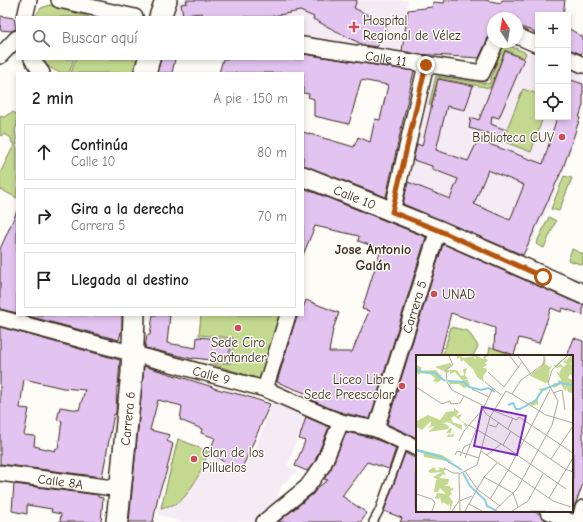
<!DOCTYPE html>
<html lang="es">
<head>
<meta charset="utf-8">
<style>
  body { margin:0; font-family:"Comic Neue",sans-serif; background:#f6f6f6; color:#222 }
  .controls { position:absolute; right:12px; top:12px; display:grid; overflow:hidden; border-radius:0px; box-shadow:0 2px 6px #0003 }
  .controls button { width:36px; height:36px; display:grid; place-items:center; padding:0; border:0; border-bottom:1px solid #e0e0e0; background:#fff; color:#222; font:20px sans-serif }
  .compass { position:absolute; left:487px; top:12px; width:36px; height:36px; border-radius:50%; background:#fff; box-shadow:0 2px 6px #0003; rotate:348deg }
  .stop { position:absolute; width:12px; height:12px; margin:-9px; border:3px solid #b45309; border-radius:50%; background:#fff }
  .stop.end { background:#b45309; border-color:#fff; box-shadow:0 1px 4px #0008 }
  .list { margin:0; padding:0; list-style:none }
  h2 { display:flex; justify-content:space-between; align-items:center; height:52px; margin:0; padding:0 16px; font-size:17px }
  h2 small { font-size:13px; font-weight:400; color:#767676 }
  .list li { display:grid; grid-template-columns:26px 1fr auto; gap:12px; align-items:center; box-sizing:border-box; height:56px; margin:0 8px 8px; padding:0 8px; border:1px solid #e0e0e0; border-radius:0px }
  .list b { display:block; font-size:15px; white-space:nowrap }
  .list p { margin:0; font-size:13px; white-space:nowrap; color:#767676 }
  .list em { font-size:13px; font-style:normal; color:#767676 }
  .icon { flex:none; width:22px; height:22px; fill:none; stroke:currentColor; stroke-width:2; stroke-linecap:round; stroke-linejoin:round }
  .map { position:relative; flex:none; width:583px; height:522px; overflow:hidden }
  .search { position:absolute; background:#fff; box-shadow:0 2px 6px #0003; left:16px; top:16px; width:288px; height:44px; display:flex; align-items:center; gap:10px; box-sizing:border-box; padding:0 14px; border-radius:0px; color:#767676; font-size:15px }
  .panel { position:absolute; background:#fff; box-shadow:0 2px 6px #0003; left:16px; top:72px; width:288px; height:244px; border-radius:0px }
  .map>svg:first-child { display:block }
  .built { fill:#f5ebf5 }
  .green { fill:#c3d98f; stroke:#7f8256 }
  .building { fill:#e3c3ef; stroke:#3b2a1e; fill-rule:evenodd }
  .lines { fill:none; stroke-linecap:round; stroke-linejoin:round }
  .service-casing { stroke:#3b2a1e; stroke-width:10 }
  .minor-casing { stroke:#3b2a1e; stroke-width:18 }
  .tertiary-casing { stroke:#3b2a1e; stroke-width:22 }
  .secondary-casing { stroke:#3b2a1e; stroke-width:24 }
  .service { stroke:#fdfcf7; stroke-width:7 }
  .minor { stroke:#fdfcf7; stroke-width:15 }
  .tertiary { stroke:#fdfcf7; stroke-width:19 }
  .secondary { stroke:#fdfcf7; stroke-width:21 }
  .route { stroke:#b45309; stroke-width:5 }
  .poi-dot { fill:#d1495b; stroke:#fdfcf7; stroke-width:1.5 }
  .labels { text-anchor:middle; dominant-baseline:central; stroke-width:3; stroke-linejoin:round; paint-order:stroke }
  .poi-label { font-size:13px; fill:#3b2a1e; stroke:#fdfcf7; text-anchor:start }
  .street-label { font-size:13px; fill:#3b2a1e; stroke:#fdfcf7 }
  .neighbourhood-label { font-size:14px; font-weight:bold; fill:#3b2a1e; stroke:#fdfcf7 }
  .inset-river { fill:none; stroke:#87cee9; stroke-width:2 }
  .inset-road { fill:none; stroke:#afa8a0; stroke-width:1 }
  .view { fill:#7b2cbf; fill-opacity:0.15; stroke:#7b2cbf; stroke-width:2 }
  .inset-edge { fill:none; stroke:#3b2a1e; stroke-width:2 }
</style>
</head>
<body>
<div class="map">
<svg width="583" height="522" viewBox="0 0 583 522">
  <rect width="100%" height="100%" fill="#fdfcf7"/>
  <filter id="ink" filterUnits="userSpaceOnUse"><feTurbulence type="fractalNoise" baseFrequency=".025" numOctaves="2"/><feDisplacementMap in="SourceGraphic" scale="8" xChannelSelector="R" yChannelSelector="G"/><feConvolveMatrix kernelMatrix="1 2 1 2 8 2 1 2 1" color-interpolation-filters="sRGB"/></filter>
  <g filter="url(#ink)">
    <!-- built -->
    <g class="built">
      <path d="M 179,0 L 408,0 L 400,53 L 303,37 L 303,17 L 191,17 L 175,13 Z"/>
      <path d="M 502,42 L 505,42 L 538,57 L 538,117 L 568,117 L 568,67 L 583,72 L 583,110 L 564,170 L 546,212 L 523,259 L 402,206 L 434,75 L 488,82 Z"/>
      <path d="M 273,401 L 306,413 L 288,465 L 298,471 L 282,485 L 279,491 L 277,503 L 255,522 L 180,522 L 158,514 L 178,437 L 208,450 L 208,452 L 227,468 L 241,475 L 256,448 Z"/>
    </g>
    <!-- green -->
    <g class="green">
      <path d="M 50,5 L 89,17 L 35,17 L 41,8 Z"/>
      <path d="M 504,43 L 526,53 L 524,58 L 505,50 L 490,88 L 438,78 L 431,105 L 429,105 L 436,76 L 489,84 Z"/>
      <path d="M 41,59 L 74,59 L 69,73 C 55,73 51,69 41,59 Z"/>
      <path d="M 76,59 L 137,59 L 132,73 L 71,73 Z"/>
      <path d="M 523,89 L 538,94 L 538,117 L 543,117 L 531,152 L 502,141 Z"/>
      <path d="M 12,112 L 17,114 L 17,125 L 15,130 L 17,145 L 12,143 L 11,138 L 5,134 L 0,136 L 0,116 L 4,117 Z"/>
      <path d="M 14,145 L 17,147 L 17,198 L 0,189 L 0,173 Z"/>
      <path d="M 564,176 L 572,178 L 559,211 L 551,209 Z"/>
      <path d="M 549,217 L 556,221 L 544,248 L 536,244 Z"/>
      <path d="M 572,249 L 583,254 L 583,265 L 568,260 Z"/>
      <path d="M 201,315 L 283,315 L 263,374 L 258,379 L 209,363 L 231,363 L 233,338 L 199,335 Z"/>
      <path d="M 451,327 L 468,331 L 478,346 L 473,356 L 443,355 Z"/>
      <path d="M 490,347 L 514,355 L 513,356 L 488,356 Z"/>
      <path d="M 178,439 L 207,451 C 208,462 188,496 179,502 C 174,506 167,506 161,508 Z"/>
    </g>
    <!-- building -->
    <g class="building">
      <path d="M 186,0 L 357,0 L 354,8 L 388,25 L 377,47 L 363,45 L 313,19 L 314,17 L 300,11 L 268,17 L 203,17 L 202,13 L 183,15 L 181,4 L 187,3 Z"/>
      <path d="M 445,0 L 485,0 L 501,3 L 502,0 L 565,0 L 563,15 L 538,15 L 538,35 L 530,30 L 517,26 L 517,18 L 493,18 L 493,27 L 479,58 L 417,54 L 402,51 L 408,10 L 432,7 L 433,2 L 444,3 Z"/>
      <path d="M 1,16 L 14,18 L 16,29 L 12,31 L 0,30 Z"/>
      <path d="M 568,28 L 583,37 L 583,51 L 581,54 L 568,49 Z"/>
      <path d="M 505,51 L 524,59 L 499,118 L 492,116 L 491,124 L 506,130 L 504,138 L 469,128 L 471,117 L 479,120 Z"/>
      <path d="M 303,54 L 414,71 L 386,197 L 303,165 L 303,132 L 354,147 L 358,137 L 370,142 L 375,119 L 380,120 L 388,85 L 361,80 L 349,124 L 314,116 L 314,99 L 308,97 L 309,94 L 303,93 L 303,73 L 219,73 L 223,59 L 303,59 Z"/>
      <path d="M 161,59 L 175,59 L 172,73 L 157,73 Z"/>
      <path d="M 438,79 L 473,86 L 465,110 L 447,106 L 436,150 L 468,161 L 478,140 L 543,164 L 557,117 L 568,117 L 568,79 L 583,84 L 583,105 L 579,118 L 580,118 L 563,168 L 523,255 L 403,204 L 408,182 L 450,199 L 458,179 L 432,169 L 432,166 L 413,160 L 417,144 L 422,146 ZM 488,170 L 524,185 L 510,220 L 474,204 Z"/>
      <path d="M 303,188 L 426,237 L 370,419 L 344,413 L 331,409 L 312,400 L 313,397 L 309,396 L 310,395 L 277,382 L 294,325 L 298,315 L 303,315 L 303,308 L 306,300 L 339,313 L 333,329 L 329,352 L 352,352 L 369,311 L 362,309 L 381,249 L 358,241 L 359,236 L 315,226 L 303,255 Z"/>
      <path d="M 17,211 L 17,313 L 0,309 L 0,249 Z"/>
      <path d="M 443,244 L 579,304 L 583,305 L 583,315 L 563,308 L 561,312 L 551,308 L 539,343 L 519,338 L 514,355 L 494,348 L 495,328 L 451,313 L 440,356 L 417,356 L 417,438 L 387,424 Z"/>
      <path d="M 24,315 L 122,315 L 122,328 L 119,340 Z"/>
      <path d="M 153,315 L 170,315 L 167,343 L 196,348 L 197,337 L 231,340 L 229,362 L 193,358 L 193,359 L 145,348 L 147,335 L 150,335 Z"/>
      <path d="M 0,327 L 120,360 L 118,387 L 117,386 L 116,414 L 114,414 L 102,477 L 0,464 ZM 24,379 L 63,388 L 85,390 L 79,410 L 60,407 L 57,420 L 62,421 L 58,449 L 56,448 L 55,451 L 34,446 L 35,436 L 24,435 L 29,409 L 20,408 Z"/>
      <path d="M 574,338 L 583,341 L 583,484 L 573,510 L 572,356 L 567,356 Z"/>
      <path d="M 144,366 L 213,387 L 213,388 L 246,396 L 270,404 L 240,473 L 209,452 L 215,438 L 201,433 L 202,429 L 180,420 L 182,406 L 158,400 L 150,430 L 170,435 L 167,441 L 173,444 L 166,473 L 158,496 L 153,522 L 129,522 Z"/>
      <path d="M 306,417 L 329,427 L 315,461 L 307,471 L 295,466 L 305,441 L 299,439 Z"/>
      <path d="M 346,432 L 373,438 L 396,448 L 389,469 L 367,462 L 342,496 L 367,513 L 361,522 L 278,522 L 313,494 L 317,488 L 328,480 L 324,479 L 331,469 Z"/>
      <path d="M 405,453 L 417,459 L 417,511 L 533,511 L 540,514 L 544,519 L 550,522 L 400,522 L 402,518 L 384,511 Z"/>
      <path d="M 14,484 L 98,495 L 98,497 L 103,498 L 101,522 L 60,522 L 61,514 L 51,512 L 52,509 L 27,505 L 27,514 L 12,511 Z"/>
    </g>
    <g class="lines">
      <!-- service casing -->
      <g class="service-casing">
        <path id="service" d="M 373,522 L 379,511 L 404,442"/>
      </g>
      <!-- minor casing -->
      <g class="minor-casing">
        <g id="minor">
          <path d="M 59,0 L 135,17"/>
          <path d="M 25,17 L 29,0"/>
          <path d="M 517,36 L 538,45"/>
          <path id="s1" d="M 303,45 L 482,73 L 496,42"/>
          <path d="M 0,56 L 17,38"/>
          <path d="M 568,58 L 583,65"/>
          <path d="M 32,59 L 42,73"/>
          <path d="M 392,212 L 426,65"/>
          <path id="s2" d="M 0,318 L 265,389 L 328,417 L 341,422 L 376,429 L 417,448"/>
          <path d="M 265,389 L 288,315"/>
          <path id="s3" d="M 376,429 L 438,230"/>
          <path id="s4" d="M 0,473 L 121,489"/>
          <path d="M 548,511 L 571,522"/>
          <path d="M 264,522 L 307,487 L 323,465 L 341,422"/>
          <path d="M 579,522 L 583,508"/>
        </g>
      </g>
      <!-- tertiary casing -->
      <g class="tertiary-casing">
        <g id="tertiary">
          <path id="s5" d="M 303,176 L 438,230 L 583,294"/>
        </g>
      </g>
      <!-- secondary casing -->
      <g class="secondary-casing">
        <g id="secondary">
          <path d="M 160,17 L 166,0"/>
          <path d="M 145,73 L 149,59"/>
          <path id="s6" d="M 117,522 L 132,372 L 134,315"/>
        </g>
      </g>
      <!-- service -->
      <use href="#service" class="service"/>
      <!-- minor -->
      <use href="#minor" class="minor"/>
      <!-- tertiary -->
      <use href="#tertiary" class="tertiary"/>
      <!-- secondary -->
      <use href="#secondary" class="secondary"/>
    </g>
  </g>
  <g class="lines" filter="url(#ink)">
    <!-- route -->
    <path class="route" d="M 426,65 L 392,212 L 438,230 L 543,277"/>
  </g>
  <!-- markers -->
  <g class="poi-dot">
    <path d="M352 21h4v4h4v4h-4v4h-4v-4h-4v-4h4z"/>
    <circle cx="562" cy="137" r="4"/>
    <circle cx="434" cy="294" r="4"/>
    <circle cx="238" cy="328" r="4"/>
    <circle cx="402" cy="386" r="4"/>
    <circle cx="194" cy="459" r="4"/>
  </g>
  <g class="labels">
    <!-- poi labels -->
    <g class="poi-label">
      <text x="363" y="20">Hospital<tspan x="363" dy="15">Regional de Vélez</tspan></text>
      <text x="554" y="137" text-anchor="end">Biblioteca CUV</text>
      <text x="442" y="294">UNAD</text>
      <text x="238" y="342" text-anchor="middle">Sede Ciro<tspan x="238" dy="15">Santander</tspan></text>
      <text x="394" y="379" text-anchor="end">Liceo Libre<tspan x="394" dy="15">Sede Preescolar</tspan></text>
      <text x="202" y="452">Clan de los<tspan x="202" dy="15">Pilluelos</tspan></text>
    </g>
    <!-- street labels -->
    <g class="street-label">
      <text stroke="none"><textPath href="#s1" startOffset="84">Calle 11</textPath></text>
      <text stroke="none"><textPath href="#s5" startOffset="56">Calle 10</textPath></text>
      <text stroke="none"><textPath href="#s3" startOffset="128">Carrera 5</textPath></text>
      <text stroke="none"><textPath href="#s2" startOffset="219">Calle 9</textPath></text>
      <text stroke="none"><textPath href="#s6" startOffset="104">Carrera 6</textPath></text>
      <text stroke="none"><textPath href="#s4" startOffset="61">Calle 8A</textPath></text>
    </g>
    <!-- neighbourhood labels -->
    <g class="neighbourhood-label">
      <text x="373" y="249">Jose Antonio<tspan x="373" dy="16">Galán</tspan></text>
    </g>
  </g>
  <!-- overview -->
  <g transform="translate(416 355)">
    <rect width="157" height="157" fill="#fdfcf7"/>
    <path d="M 41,1 L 45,1 L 47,3 L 59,1 L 58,3 L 60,4 L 59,1 L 61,1 L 67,4 L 68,1 L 73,1 L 69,3 L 72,5 L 69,8 L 71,10 L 66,13 L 70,13 L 71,16 L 67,21 L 68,27 L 61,22 L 57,14 L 47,5 L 45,7 L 44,2 L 41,4 ZM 130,1 L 129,9 L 134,12 L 137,10 L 140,10 L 151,1 L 140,12 L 137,10 L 134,14 L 132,27 L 129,28 L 113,20 L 124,13 ZM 153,1 L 149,6 L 152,7 L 150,6 L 154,1 L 157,1 L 157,9 L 153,8 L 157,10 L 157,22 L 154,19 L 152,23 L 157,25 L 157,38 L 152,37 L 151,33 L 149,36 L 145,29 L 138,33 L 136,31 L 138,28 L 142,29 L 142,25 L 146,26 L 139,15 L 143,19 L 146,12 L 139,13 L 145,9 L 147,12 L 151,9 L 147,7 ZM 34,8 L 36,10 L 30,15 L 41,15 L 45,21 L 48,20 L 47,14 L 51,13 L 49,20 L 52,24 L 48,24 L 52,25 L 54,31 L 48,33 L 43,29 L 34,29 L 32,26 L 47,26 L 39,17 L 34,19 L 34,15 L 32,18 L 19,12 ZM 1,10 L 6,13 L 4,16 L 20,15 L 24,20 L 27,19 L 24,22 L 31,26 L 25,25 L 19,29 L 21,26 L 17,27 L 19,23 L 14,19 L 5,18 L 3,20 L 0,17 ZM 127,33 L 132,35 L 127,36 L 122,43 L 122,52 L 121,49 L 116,51 L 114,48 L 120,45 L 125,36 L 122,34 ZM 38,53 L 43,57 L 40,61 L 46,59 L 43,64 L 52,70 L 49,72 L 48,68 L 38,61 L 35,63 L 37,67 L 32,66 L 46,70 L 46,75 L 32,67 L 27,68 L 33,71 L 32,74 L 36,73 L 34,81 L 38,78 L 37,82 L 30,82 L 35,78 L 30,78 L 33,74 L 12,77 L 19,71 L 11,73 L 15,70 L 15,66 L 6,75 L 1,72 L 0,77 L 0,64 L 1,66 L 12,60 L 24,65 L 30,57 L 38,56 ZM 1,94 L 26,100 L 37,107 L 8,102 L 7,98 L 0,96 ZM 18,112 L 21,116 L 24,114 L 22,112 L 30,114 L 28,116 L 30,121 L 27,119 L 23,123 L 33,124 L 32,129 L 28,131 L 34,131 L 35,134 L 37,132 L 37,135 L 34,136 L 36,139 L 33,141 L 37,147 L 34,156 L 34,147 L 33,151 L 27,147 L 26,150 L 24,142 L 23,144 L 19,143 L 21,138 L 30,139 L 24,133 L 22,137 L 18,137 L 20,125 L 22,125 L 17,122 L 26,117 L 14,118 L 12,116 Z" fill="#c3d98f"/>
    <path class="inset-river" d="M 0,14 L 6,17 L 19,18 L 29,26M 32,26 L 48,27 L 53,32 L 65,35 L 72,33 L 79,37M 92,50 L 97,48 L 100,54 L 104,54 L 120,45 L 126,35 L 144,28 L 157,30M 0,95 L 25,102 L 46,115M 47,118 L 54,131 L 69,145 L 71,151 L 81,156"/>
    <path class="inset-road" d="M 33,1 L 37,10 L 30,15 L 31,27 L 36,35 L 78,56 L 101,65 L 103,62 L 157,98M 94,1 L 103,13M 102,1 L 114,18M 72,17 L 88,32M 69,27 L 85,40M 0,32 L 26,49 L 34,46 L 35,49 L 44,48 L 48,41M 88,32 L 106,7M 56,34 L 73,42M 137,38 L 146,35 L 149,55M 96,39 L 130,60 L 157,68M 67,54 L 70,59 L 149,114 L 157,117M 53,70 L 87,90 L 150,134M 73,70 L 80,72 L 83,67M 92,74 L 97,63M 43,86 L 48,76 L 67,54 L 77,33M 87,90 L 95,76M 65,96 L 137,146 L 155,152M 39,100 L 41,96 L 63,103M 71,100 L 85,89M 44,101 L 48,92 L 54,89M 49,103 L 60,75M 135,104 L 157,71M 28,113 L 37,118 L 43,118M 49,116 L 61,134 L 84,151M 68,122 L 97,138 L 102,152M 0,139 L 16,144 L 19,148 L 16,156M 133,143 L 157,103M 74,144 L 93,114 L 134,35M 53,149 L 66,156M 36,156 L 43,146 L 56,141M 44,156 L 43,119 L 61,110 L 74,62 L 90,36 L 96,39 L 105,25 L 128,9 L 128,1M 49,156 L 68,122 L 82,107M 78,156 L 101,134 L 136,70 L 142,46 L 132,28 L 136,15 L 151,1M 96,156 L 112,146 L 127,119M 114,156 L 130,156"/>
    <path class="view" d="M 66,52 L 110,61 L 101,100 L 58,91 Z"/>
    <rect width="157" height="157" class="inset-edge"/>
  </g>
</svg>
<div class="controls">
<button>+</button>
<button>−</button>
<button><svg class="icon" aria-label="locate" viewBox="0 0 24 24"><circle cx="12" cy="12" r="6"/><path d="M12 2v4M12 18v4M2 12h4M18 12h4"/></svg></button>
</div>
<svg class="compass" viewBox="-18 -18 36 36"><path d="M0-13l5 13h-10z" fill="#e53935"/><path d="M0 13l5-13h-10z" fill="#767676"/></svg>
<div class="stop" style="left:543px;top:277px"></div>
<div class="stop end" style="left:426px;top:65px"></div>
<div class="search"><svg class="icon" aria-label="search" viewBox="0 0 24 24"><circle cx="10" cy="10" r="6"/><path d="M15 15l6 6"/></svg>Buscar aquí</div>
<section class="panel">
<h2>2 min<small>A pie · 150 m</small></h2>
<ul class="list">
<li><svg class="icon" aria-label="ahead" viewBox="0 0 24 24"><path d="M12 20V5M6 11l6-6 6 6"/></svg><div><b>Continúa</b><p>Calle 10</p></div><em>80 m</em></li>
<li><svg class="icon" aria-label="right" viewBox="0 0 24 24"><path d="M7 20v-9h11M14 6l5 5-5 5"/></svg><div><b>Gira a la derecha</b><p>Carrera 5</p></div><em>70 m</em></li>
<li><svg class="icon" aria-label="arrive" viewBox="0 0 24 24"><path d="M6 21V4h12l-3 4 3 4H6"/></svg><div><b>Llegada al destino</b></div></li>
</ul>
</section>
</div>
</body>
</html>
